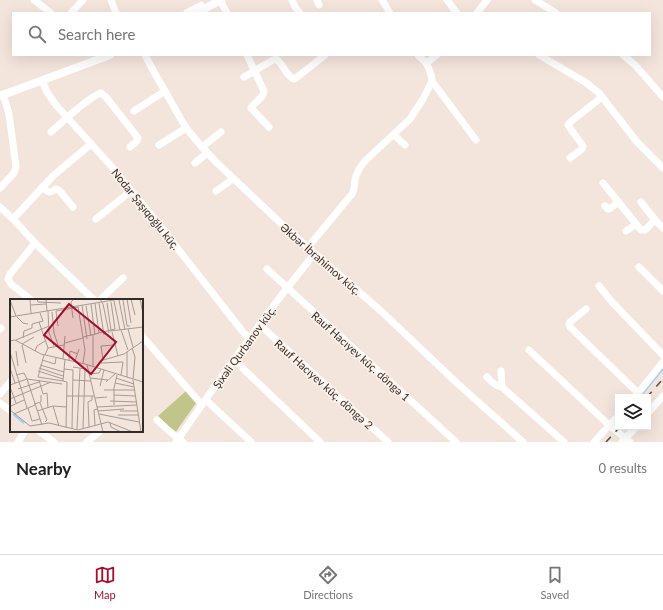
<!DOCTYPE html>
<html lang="en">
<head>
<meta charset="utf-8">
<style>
  body { margin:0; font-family:Lato,sans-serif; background:#f2f2f2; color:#222 }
  .controls { position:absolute; right:12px; bottom:12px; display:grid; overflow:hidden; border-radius:0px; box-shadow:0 4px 16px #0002 }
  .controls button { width:36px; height:36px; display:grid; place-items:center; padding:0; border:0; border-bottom:1px solid #e0e0e0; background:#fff; color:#222; font:20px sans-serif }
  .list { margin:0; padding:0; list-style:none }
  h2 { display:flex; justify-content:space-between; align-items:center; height:52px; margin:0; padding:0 16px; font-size:17px }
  h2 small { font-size:13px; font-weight:400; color:#767676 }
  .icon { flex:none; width:22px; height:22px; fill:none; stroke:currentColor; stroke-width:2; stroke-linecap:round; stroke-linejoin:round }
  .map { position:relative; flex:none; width:663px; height:442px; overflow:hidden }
  .search { position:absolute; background:#fff; box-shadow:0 4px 16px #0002; left:12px; right:12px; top:12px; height:44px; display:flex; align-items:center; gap:10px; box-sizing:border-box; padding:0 14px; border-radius:0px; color:#767676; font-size:15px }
  .sheet { height:112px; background:#fff }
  nav { display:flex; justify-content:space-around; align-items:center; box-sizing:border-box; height:56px; border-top:1px solid #e0e0e0; background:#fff; font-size:11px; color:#767676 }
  nav a { display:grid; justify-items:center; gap:2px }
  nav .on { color:#a60d29 }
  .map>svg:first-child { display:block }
  .green { fill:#c2c58a }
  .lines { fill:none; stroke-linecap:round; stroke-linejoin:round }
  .stream { stroke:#98cffb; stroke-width:1.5 }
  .minor { stroke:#fff; stroke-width:7 }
  .major { stroke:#fff; stroke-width:8 }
  .rail { stroke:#58504c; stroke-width:1.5; stroke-dasharray:7 7; stroke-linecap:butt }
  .labels { text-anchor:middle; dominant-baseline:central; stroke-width:3; stroke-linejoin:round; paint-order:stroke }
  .street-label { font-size:11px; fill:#322c29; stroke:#fff3ec }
  .inset-river { fill:none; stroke:#98cffb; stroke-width:2 }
  .inset-road { fill:none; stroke:#a69b94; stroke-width:1 }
  .view { fill:#a60d29; fill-opacity:0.15; stroke:#a60d29; stroke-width:2 }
  .inset-edge { fill:none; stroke:#322c29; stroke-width:2 }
</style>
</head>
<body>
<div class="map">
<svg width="663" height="442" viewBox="0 0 663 442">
  <rect width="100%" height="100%" fill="#f4e5dc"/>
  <!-- green -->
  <path class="green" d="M 186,391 L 196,403 L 175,433 L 158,416 Z"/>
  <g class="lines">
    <!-- stream -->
    <g class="stream">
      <path d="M 640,397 L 663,369"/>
      <path d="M 614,426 L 618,421"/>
    </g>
    <!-- minor -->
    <g class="minor">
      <path d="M 34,0 L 51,13"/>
      <path d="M 111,0 L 116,13"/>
      <path d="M 220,0 L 227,13"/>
      <path d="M 292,0 L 295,7 L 300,13"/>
      <path d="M 317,0 L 319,5"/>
      <path d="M 382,0 L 390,13"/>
      <path d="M 447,0 L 457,13"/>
      <path d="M 535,0 L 556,13"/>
      <path d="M 71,13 L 83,0"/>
      <path d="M 477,13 L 487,0"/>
      <path d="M 145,55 L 154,72 L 186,128 L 202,147 L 217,163 L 288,230 L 382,312 L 458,384 L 523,442"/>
      <path d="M 247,55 L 264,91 C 264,98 255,101 251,108 L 269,127"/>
      <path d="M 418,55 C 420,58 423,59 425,62 C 428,65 432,76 432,81 L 476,140"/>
      <path d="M 539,55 L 585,82 L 599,93 L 637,142 L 663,168"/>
      <path d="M 623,55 L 635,65 L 663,97"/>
      <path d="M 426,62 L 429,61 L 437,55"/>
      <path d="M 244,77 L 273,60 L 276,59 C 284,64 285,75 294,79 L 296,78 L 325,55"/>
      <path d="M 42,81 L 47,92 L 56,105 L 111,166 L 153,217 L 243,332 L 250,339"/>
      <path d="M 134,111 L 165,91"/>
      <path d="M 51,132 C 61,123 90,96 101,93 L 106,97 L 138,138 L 137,141 L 130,147"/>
      <path d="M 394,135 L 405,145"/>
      <path d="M 159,145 L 186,128"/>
      <path d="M 202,147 L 221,132"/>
      <path d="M 570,158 L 582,149 L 583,146 L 570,128 L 568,125 L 569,123 L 602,97"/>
      <path d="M 195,163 L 207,153"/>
      <path d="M 603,183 L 641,230 L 645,230 L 655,220 L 663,228"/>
      <path d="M 42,187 C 49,192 49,194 56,189 L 59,190 L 73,207"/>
      <path d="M 0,188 L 14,173 L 16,167 L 9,114 L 3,94"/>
      <path d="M 216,191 L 233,179"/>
      <path d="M 641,202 L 655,220"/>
      <path d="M 605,206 L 608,209 L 609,209 L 619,202"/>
      <path d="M 0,207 L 13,219 L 35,243 L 94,300"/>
      <path d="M 13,219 L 54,175 L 91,144"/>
      <path d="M 96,219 L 131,191"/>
      <path d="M 626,231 L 636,224"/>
      <path d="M 308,247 L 352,194 C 355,188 354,186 355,180 C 356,173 360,167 365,161 L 410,119 L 423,99 L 432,81"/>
      <path d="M 639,267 L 663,291"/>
      <path d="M 267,269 L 456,442"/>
      <path d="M 599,286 L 612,302 L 663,355"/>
      <path d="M 31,300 L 11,284 L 8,279 L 10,274 L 35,243"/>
      <path d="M 100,300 L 123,278"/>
      <path d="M 586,309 L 570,322 L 569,324 L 570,327 L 638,393"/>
      <path d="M 260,325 L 388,442"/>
      <path d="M 0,329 L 1,328"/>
      <path d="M 142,336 L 196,398 L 202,405"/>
      <path d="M 529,350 L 609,425 L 630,442"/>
      <path d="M 234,360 L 320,442"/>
      <path d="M 501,371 L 502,387 L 564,442"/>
      <path d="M 487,377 C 492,382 495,386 502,387"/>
      <path d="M 0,394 L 11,381"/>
      <path d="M 635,397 L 663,362"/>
      <path d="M 206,400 L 251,442"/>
      <path d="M 0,403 L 11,411"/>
      <path d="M 648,413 L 663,396"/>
      <path d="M 157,420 L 168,430 L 183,442"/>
      <path d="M 39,431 L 54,442"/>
      <path d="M 18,442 L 25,431"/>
      <path d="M 87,442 L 100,431"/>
      <path d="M 176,442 L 222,376 L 277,301 L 314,254"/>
      <path d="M 594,442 L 618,416"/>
      <path d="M 622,442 L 636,427"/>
    </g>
    <!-- major -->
    <g class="major">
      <path d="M 187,13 L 201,6"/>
      <path d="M 197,13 L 221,0"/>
      <path d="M 0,96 L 110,55"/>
    </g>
    <!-- rail -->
    <g class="rail">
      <path d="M 647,397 L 663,379"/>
      <path d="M 606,442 L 620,427"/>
    </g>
  </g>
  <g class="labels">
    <!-- street labels -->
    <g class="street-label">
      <text transform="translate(146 209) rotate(51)">Nodar Şaşıqoğlu küç.</text>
      <text transform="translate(321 259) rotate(41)">Əkbər İbrahimov küç.</text>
      <text transform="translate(244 347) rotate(-54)">Şıxəli Qurbanov küç.</text>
      <text transform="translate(361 356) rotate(42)">Rauf Hacıyev küç. döngə 1</text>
      <text transform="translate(324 384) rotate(42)">Rauf Hacıyev küç. döngə 2</text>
    </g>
  </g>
  <!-- overview -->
  <g transform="translate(10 299)">
    <rect width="133" height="133" fill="#f4e5dc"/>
    <path class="inset-river" d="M 3,115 L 14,124"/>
    <path class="inset-road" d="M 20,0 L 21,15M 27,0 L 28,3 L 51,4M 36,0 L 37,12M 90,0 L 93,5 L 99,34M 117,0 L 121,24M 121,0 L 125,16M 130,0 L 133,14M 0,1 L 6,17M 109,1 L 115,31M 113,1 L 117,27 L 120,27M 104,2 L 110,31M 85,4 L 89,34M 89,4 L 94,36M 97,4 L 101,31M 81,5 L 85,36M 21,6 L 36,5M 72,6 L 77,40M 76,7 L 81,37M 68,8 L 75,51 L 73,64M 38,12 L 39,34 L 44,47M 46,12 L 69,8M 46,12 L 48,27M 42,13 L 44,34 L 48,46M 0,18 L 110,0M 7,18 L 13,24 L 18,25M 63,19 L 61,3 L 64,0M 29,23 L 38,49 L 35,56M 118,30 L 123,48M 111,31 L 118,51M 100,32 L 133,28M 102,33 L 108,57M 73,38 L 105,30 L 101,3M 13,39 L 14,32 L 22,29 L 22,25 L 33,22 L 30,14M 6,41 L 39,27M 0,42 L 5,41 L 31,55 L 75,65 L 133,83M 55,44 L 73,39M 12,45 L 24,38M 12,46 L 16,64M 38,49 L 54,46M 122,49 L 125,58 L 123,80M 6,52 L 8,67M 25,52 L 27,47 L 35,42M 0,53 L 17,109M 117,53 L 117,78M 34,56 L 28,78 L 53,82M 53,60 L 55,37M 55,60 L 53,82 L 57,83 L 56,129M 32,61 L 45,65 L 46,59M 59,61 L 60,52 L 68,55M 93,61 L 91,47 L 104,46M 65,62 L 69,50M 91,64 L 113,63 L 111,76M 30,66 L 54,73M 77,66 L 93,133M 83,67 L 83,36M 63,68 L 76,70M 86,68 L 90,62 L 114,55 L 133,42M 0,69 L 5,84M 29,69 L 53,77M 54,70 L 63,71 L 62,130M 28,72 L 53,80M 79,75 L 89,74 L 91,70M 6,76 L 14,74 L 17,80M 80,79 L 98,81M 106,79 L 124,85M 17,80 L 32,126M 29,81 L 33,95 L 37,94 L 38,109M 63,81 L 81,82M 123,81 L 131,133M 96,83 L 105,75M 105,84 L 124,88M 0,86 L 17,80 L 52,85M 90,87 L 94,71M 0,88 L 6,104M 8,90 L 29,83M 94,91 L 125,91M 104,96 L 125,97M 56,97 L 84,97M 85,99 L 97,98M 0,100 L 41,83M 100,102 L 126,103M 30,104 L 37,121 L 35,123M 24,105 L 31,103 L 31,96M 104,106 L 104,89 L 107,76M 1,107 L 14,101M 43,107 L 49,127M 87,108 L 127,106M 18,109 L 22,122 L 30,120M 0,111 L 20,127 L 39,124 L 68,131 L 98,123 L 123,133M 27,112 L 43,107 L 56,108M 88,112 L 114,110M 110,112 L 128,112M 4,115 L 25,106M 89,115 L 129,123M 108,116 L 128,116M 100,124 L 101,128 L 111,133M 85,126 L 84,111 L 88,110M 79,128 L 78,103 L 82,101 L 82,97M 73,129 L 75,70M 67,130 L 70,69"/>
    <path class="view" d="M 59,5 L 106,43 L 81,75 L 34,36 Z"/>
    <rect width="133" height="133" class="inset-edge"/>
  </g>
</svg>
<div class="controls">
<button><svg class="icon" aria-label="layers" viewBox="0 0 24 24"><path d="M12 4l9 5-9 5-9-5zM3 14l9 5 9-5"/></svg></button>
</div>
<div class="search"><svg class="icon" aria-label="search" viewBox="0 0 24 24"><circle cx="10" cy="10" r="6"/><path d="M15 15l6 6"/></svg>Search here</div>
</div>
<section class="sheet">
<h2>Nearby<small>0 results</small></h2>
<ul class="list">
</ul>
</section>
<nav>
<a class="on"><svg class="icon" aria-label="map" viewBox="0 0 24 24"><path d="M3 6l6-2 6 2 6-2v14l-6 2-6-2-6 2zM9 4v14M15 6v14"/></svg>Map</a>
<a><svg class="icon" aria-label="directions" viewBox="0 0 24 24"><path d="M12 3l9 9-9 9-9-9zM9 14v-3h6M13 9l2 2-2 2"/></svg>Directions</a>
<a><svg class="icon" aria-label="saved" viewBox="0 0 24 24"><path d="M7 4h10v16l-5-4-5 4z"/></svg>Saved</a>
</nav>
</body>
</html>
